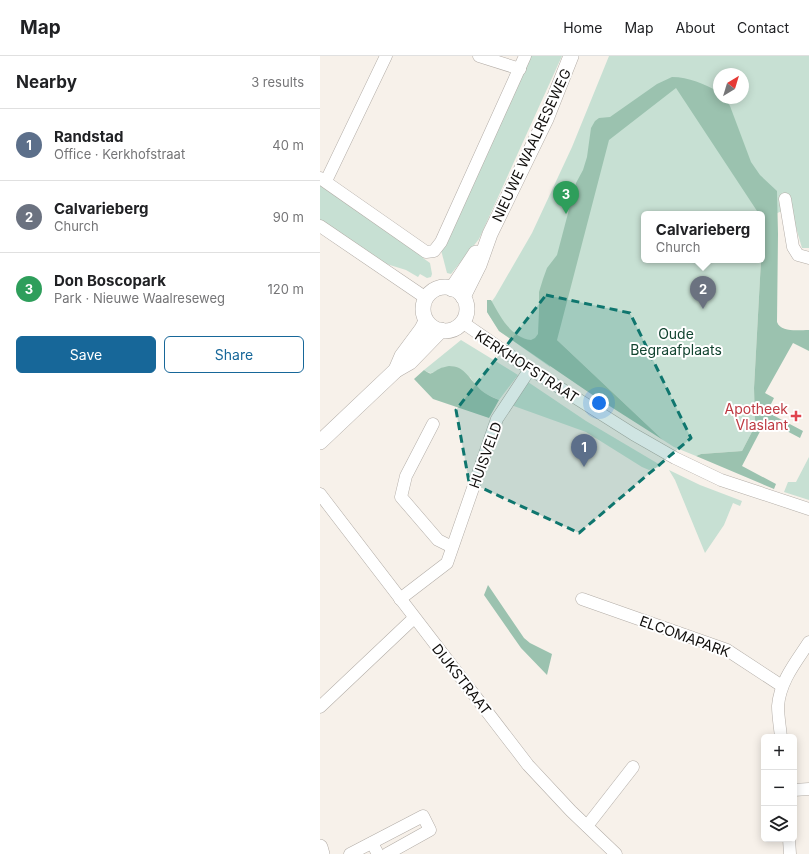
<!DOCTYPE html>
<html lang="en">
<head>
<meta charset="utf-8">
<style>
  body { margin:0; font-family:Inter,sans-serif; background:#f2f2f2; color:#202124 }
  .controls { position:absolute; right:12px; bottom:12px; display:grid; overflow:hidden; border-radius:6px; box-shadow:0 2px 10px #0003 }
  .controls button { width:36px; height:36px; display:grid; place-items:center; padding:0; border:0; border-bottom:1px solid #e0e0e0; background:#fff; color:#202124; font:20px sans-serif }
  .compass { position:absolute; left:393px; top:12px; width:36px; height:36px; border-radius:50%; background:#fff; box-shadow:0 2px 10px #0003; rotate:38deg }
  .you { position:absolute; left:279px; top:347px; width:14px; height:14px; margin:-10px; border:3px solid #fff; border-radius:50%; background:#1a73e8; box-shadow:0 0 0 6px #1a73e833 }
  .badge { display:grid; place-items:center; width:26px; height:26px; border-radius:50%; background:#176799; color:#fff; font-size:13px; font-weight:700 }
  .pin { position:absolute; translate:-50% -33px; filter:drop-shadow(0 1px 2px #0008) }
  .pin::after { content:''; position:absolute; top:21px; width:14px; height:12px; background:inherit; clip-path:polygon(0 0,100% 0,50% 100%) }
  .popup { position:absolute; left:321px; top:155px; width:124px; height:52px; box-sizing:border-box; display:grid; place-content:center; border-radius:6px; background:#fff; filter:drop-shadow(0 1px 3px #0005); font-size:13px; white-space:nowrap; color:#757577 }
  .popup b { font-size:15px; color:#202124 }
  .popup::after { content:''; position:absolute; left:50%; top:100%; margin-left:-8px; border:8px solid transparent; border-top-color:#fff }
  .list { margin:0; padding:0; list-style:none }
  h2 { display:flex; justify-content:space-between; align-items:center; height:52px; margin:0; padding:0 16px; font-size:17px }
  h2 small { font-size:13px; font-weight:400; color:#757577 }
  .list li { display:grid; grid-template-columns:26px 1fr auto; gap:12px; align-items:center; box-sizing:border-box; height:72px; padding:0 16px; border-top:1px solid #e0e0e0 }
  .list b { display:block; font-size:15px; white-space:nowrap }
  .list p { margin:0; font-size:13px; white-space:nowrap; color:#757577 }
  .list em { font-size:13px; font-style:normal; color:#757577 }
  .actions { display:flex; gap:8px; padding:12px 16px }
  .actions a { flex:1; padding:9px 0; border:1px solid #176799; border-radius:6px; text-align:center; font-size:14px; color:#176799 }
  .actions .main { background:#176799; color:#fff }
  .icon { flex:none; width:22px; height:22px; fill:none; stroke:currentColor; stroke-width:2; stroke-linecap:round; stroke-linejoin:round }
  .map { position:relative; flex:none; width:489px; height:798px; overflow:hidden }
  header { display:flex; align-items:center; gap:24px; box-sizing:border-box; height:56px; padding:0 20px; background:#fff; border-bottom:1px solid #e0e0e0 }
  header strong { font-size:19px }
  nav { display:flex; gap:22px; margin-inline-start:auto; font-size:14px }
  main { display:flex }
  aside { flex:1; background:#fff }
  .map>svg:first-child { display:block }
  .green { fill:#c7e0d3; fill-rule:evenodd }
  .forest { fill:#9bc2af }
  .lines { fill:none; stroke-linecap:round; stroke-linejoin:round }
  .minor-casing { stroke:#b3ada7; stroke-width:13 }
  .tertiary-casing { stroke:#b3ada7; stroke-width:16 }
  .minor { stroke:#fff; stroke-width:12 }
  .tertiary { stroke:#fff; stroke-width:15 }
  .marked { fill:#0f766e; fill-opacity:0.2; stroke:#0f766e; stroke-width:3; stroke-dasharray:8 5; stroke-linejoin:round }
  .health-dot { fill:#e0444e; stroke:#fff; stroke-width:1.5 }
  .labels { text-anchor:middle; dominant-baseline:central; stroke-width:4; stroke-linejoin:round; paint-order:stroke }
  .street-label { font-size:14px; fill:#100e0c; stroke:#fff }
  .park-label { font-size:14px; fill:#124430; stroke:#fff }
  .health-label { font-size:14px; fill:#be3a42; stroke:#fff; text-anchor:end }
</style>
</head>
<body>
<header>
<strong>Map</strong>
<nav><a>Home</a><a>Map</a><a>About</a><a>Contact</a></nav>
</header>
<main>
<aside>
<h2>Nearby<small>3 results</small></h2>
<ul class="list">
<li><span class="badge" style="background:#5c6f8a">1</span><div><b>Randstad</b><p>Office · Kerkhofstraat</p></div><em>40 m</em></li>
<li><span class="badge" style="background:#6b7280">2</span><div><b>Calvarieberg</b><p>Church</p></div><em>90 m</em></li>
<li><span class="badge" style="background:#2e9e5b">3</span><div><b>Don Boscopark</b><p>Park · Nieuwe Waalreseweg</p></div><em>120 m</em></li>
</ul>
<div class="actions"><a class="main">Save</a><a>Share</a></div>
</aside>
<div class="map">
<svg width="489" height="798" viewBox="0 0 489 798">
  <rect width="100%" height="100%" fill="#f7f1ea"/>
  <!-- green -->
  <g class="green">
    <path d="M 209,0 L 242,0 L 159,183 L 131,218 L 127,217 L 121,194 Z"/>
    <path d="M 289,0 L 489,0 L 489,192 L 482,192 L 470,151 L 443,164 L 442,174 L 442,158 L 324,158 L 324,204 L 441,204 L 434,332 L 435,370 L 422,395 L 381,398 L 376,400 L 354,391 L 343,384 L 237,284 L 230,311 L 179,275 L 167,256 L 167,244 L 172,245 L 175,241 L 212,177 L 252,91 ZM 399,18 L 423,18 L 423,42 L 399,42 Z"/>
    <path d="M 0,128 L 104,200 L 103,202 L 110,207 L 112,218 L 111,221 L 107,222 L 100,218 L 98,221 L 86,214 L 60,206 L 0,164 Z"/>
    <path d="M 141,284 L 198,319 L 179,344 L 166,338 L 156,330 L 150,321 L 120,313 C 113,317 111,319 104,314 Z"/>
    <path d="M 208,326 L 266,365 L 342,410 L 329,414 L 322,411 L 266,376 L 191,349 Z"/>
    <path d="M 489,401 L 489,444 L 464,436 L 468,426 L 476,426 Z"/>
    <path d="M 349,414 L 380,429 L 422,445 L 420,450 L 413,447 L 404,469 L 385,497 L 355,424 Z"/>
  </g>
  <!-- forest -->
  <g class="forest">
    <path d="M 352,21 C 369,21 384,28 399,36 L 399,42 L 405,42 L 410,50 L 431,106 L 440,119 L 457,135 L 458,178 L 457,266 C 461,277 479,274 489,274 L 489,295 L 473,287 L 445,337 L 454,342 L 447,356 L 483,375 L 480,382 L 446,364 L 422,410 L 456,428 L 454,433 L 376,400 L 381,398 L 422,395 L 435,370 L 434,332 L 441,204 L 442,204 L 442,158 L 439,158 L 356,32 L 289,84 L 237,284 L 343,384 L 277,342 L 179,275 L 167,256 L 167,244 L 171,244 C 180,260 190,281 211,284 L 215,282 L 218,278 L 219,255 L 219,236 L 223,223 L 227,212 L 237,199 L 256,127 L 263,114 L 267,101 L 271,72 L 275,65 L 279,62 L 290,61 L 337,28 Z"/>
    <path d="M 129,310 C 144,310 148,321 157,330 C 163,337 171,341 179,344 L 169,362 L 113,343 L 94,323 L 104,314 C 112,320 111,317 119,313 C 122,311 126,311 129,310 Z"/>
    <path d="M 168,529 L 204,582 L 210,587 L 232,598 L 227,619 L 201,592 L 164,539 Z"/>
  </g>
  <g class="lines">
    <!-- minor casing -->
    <g class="minor-casing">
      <g id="minor">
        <path d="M 159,0 L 200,13"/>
        <path d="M 0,122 L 106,196 L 114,195 L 121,186 L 205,0"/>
        <path d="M 6,125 L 66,0"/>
        <path d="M 465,143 L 473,191 L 478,199 L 489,202"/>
        <path d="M 0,170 L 106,242"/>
        <path d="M 142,266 L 210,313 L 313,378 L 355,402 L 401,424 L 489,453"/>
        <path d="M 113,368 L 86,420 L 81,441 L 118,484 L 132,491"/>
        <path d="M 0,438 L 208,709 L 251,755 L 296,798"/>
        <path d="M 80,543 L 127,507 L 177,363 L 210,313"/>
        <path d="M 262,543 L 407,594 L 462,630"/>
        <path d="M 0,651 L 94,562"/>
        <path d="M 461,681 C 460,671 458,660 458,650 C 460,625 476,606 489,586"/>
        <path d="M 474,734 L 489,733"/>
        <path d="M 267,770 L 313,711"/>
        <path d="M 469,783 L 470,798"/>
        <path d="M 52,787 L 58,798"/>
        <path d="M 30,798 L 103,760 L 110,774 L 67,798"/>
      </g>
    </g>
    <!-- tertiary casing -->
    <g class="tertiary-casing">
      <g id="tertiary">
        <circle cx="125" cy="253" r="22"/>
        <path d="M 132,233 L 156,197"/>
        <path d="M 143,241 L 159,209 L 170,178 L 226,63 L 251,0"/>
        <path d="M 76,314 L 82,300 L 102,273 L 106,265"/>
        <path d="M 0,386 L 76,314 L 90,306 L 121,274"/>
        <path d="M 0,791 L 2,798"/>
      </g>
    </g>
    <!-- minor -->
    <use href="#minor" class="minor"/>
    <!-- tertiary -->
    <use href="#tertiary" class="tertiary"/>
  </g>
  <!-- marked area -->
  <path class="marked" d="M 226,239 L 310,257 L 371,382 L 259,477 L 149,426 L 136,354 Z"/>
  <!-- markers -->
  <path class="health-dot" d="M474 354h4v4h4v4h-4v4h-4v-4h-4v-4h4z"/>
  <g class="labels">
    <!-- street labels -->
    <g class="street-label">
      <text transform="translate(211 89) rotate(-65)">NIEUWE WAALRESEWEG</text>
      <text transform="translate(207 310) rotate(33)">KERKHOFSTRAAT</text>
      <text transform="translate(165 399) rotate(-70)">HUISVELD</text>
      <text transform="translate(365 580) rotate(20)">ELCOMAPARK</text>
      <text transform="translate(142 623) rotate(52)">DIJKSTRAAT</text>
    </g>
    <!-- park labels -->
    <g class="park-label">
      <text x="356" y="277">Oude<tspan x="356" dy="16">Begraafplaats</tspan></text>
    </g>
    <!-- health labels -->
    <g class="health-label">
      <text x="468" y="352">Apotheek<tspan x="468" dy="16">Vlaslant</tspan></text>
    </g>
  </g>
</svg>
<div class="controls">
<button>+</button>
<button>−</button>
<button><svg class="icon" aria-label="layers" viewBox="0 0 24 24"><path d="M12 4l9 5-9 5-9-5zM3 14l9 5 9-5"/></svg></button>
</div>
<svg class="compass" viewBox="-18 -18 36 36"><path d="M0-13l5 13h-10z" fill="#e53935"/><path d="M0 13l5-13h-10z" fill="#757577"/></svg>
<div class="you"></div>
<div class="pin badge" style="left:264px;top:411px;background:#5c6f8a">1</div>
<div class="pin badge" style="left:383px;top:253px;background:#6b7280">2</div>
<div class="popup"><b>Calvarieberg</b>Church</div>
<div class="pin badge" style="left:246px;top:158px;background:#2e9e5b">3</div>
</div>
</main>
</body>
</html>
